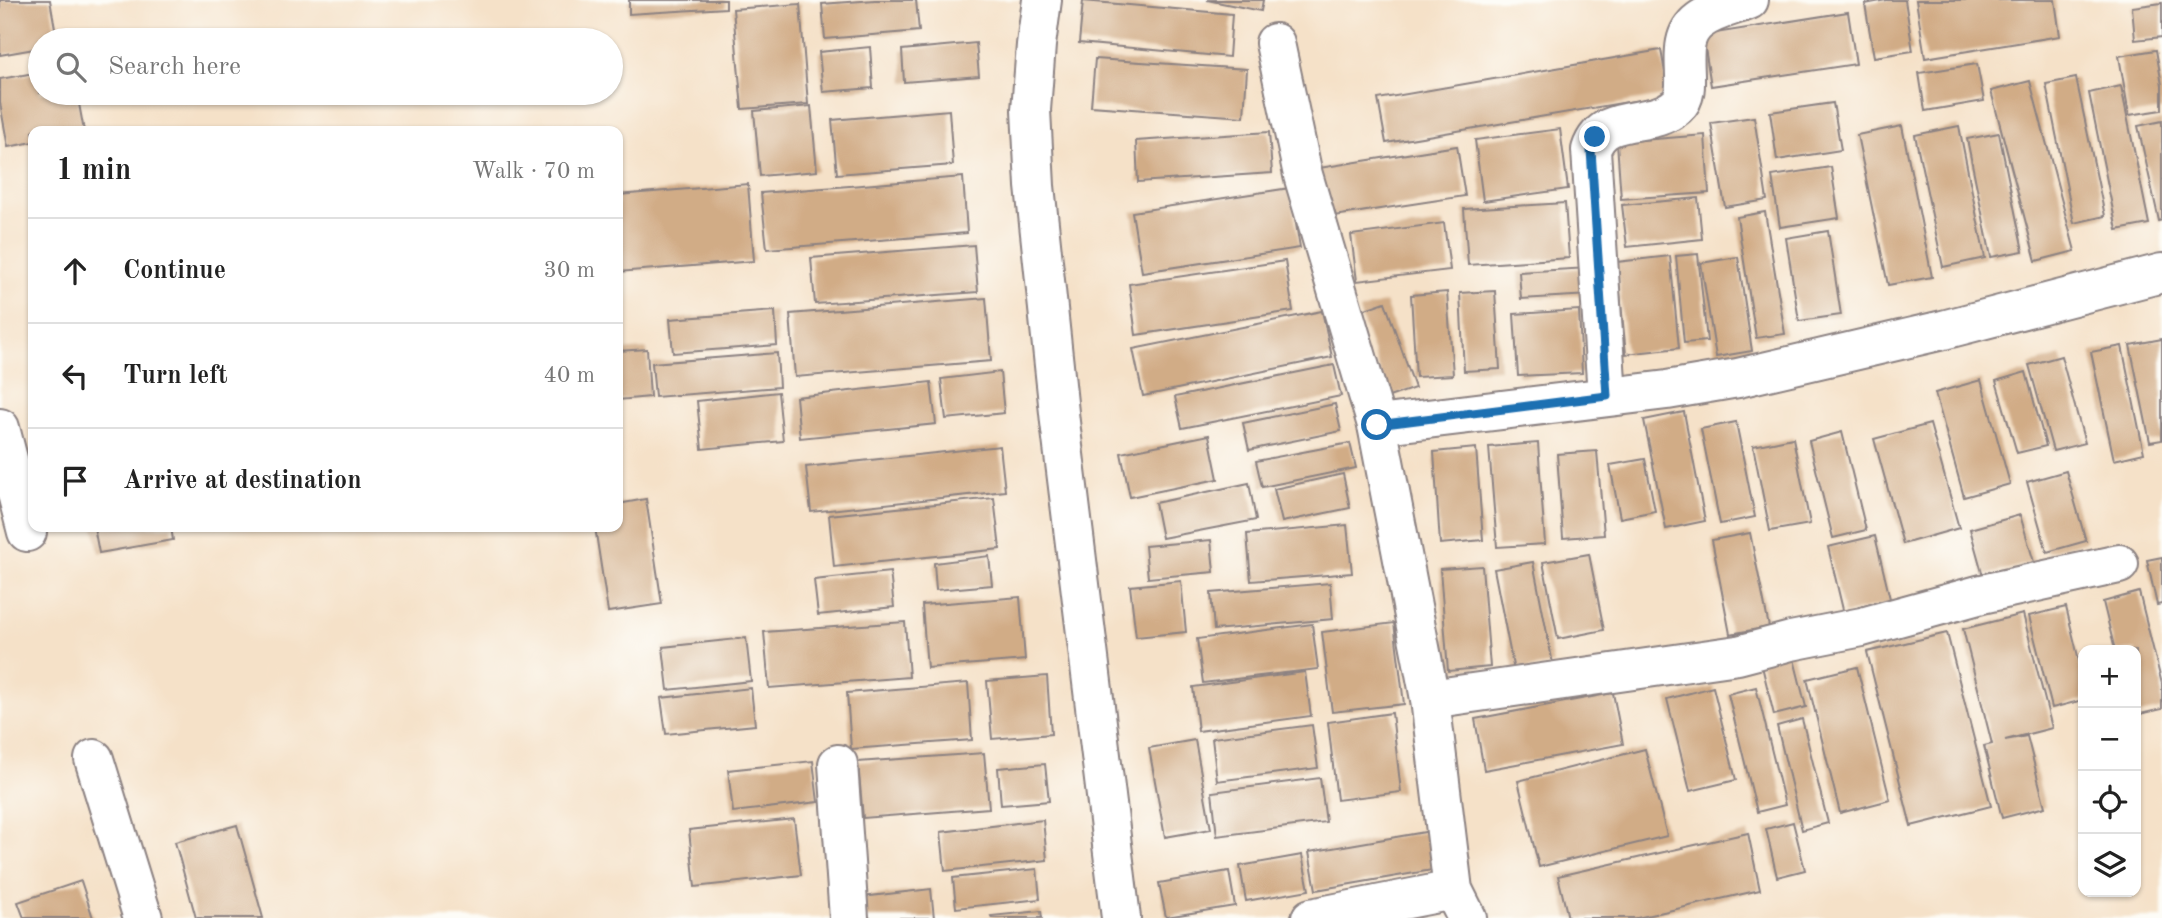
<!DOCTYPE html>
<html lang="en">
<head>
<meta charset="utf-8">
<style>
  body { margin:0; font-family:"Old Standard TT",serif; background:#f6f6f6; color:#222 }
  .controls { position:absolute; right:21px; bottom:21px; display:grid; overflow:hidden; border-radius:14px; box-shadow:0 2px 5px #0004 }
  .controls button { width:63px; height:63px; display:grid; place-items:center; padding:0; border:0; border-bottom:2px solid #e0e0e0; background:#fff; color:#222; font:35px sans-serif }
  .stop { position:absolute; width:21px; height:21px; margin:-16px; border:5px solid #1f6fb2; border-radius:50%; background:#fff }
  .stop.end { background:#1f6fb2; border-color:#fff; box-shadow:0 2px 7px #0008 }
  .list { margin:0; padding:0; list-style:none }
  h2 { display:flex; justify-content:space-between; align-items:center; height:91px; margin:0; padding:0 28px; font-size:30px }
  h2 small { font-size:23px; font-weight:400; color:#767676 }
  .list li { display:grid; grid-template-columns:46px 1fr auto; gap:21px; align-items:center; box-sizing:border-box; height:105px; padding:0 28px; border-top:2px solid #e0e0e0 }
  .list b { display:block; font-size:26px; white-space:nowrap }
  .list em { font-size:23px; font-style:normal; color:#767676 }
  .icon { flex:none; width:38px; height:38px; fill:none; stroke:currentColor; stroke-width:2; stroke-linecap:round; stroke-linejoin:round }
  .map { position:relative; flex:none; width:2162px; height:918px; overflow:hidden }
  .search { position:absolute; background:#fff; box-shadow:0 2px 5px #0004; left:28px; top:28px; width:595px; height:77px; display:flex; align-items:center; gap:18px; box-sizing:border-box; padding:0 24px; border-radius:38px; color:#767676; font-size:26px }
  .panel { position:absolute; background:#fff; box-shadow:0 2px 5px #0004; left:28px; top:126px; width:595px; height:406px; border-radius:14px }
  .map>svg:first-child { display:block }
  .building { fill:#d1ac86 }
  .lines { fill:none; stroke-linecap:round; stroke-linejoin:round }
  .street-casing { stroke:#8c8282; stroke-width:42 }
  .secondary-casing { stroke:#8c8282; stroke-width:42 }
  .street { stroke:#fff; stroke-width:38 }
  .secondary { stroke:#fff; stroke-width:38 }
  .route { stroke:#1f6fb2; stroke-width:9 }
</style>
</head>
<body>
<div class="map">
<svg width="2162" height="918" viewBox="0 0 2162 918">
  <rect width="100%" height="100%" fill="#fdfcf7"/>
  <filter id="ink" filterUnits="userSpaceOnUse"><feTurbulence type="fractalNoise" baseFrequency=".0143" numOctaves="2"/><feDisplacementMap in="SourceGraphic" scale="14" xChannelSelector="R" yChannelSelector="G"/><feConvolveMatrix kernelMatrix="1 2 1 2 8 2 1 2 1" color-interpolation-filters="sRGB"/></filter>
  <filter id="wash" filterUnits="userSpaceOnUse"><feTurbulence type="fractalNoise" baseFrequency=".00686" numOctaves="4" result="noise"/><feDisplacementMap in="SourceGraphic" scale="28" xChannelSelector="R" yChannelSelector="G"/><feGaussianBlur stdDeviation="1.57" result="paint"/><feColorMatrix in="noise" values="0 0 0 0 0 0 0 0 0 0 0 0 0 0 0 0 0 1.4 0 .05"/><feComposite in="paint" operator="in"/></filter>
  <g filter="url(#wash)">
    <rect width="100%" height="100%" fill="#f5e1c8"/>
    <g id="blocks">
      <!-- building -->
      <g class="building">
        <path d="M 0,0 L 50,0 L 57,40 L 40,40 L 40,48 L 0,55 Z"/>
        <path d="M 629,0 L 726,0 L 726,8 L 629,14 Z"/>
        <path d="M 875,0 L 916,0 L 919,31 L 825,39 L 822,4 Z"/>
        <path d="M 1207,0 L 1263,0 L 1261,11 Z"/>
        <path d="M 1886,0 L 1905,0 L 1913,51 L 1874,57 L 1865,4 Z"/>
        <path d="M 1916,0 L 2055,0 L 2060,36 L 1925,58 Z"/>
        <path d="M 1083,1 L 1232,14 L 1229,57 L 1079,43 Z"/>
        <path d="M 2162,3 L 2162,37 L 2135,40 L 2132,7 Z"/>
        <path d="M 800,4 L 808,104 L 742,109 L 733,9 Z"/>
        <path d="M 1848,12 L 1856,64 L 1711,86 L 1703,35 Z"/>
        <path d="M 976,43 L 979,76 L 904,82 L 902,50 Z"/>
        <path d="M 870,47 L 873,88 L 823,92 L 819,52 Z"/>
        <path d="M 1661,50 L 1669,95 L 1386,143 L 1378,99 Z"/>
        <path d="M 2156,50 L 2162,85 L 2162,110 L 2129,115 L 2119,56 Z"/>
        <path d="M 1095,59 L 1247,69 L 1244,117 L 1091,106 Z"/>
        <path d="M 1977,64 L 1984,101 L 1925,111 L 1919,73 Z"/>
        <path d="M 40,72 L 40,93 L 77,93 L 84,131 L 33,131 L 33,142 L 8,147 L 0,103 L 0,79 Z"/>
        <path d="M 2076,78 L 2105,216 L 2074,223 L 2046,84 Z"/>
        <path d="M 2030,81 L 2075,251 L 2036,261 L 1991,91 Z"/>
        <path d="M 2121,86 L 2149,224 L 2117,230 L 2089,93 Z"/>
        <path d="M 1833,103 L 1841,150 L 1777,160 L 1770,112 Z"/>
        <path d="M 811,106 L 817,171 L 760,176 L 754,111 Z"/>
        <path d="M 949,110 L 953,165 L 837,174 L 832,120 Z"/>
        <path d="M 1754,117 L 1767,200 L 1725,207 L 1711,123 Z"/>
        <path d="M 2162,121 L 2162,220 L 2159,221 L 2138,126 Z"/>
        <path d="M 1902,126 L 1932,277 L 1888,285 L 1857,135 Z"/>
        <path d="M 1959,126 L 1985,258 L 1943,267 L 1915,135 Z"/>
        <path d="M 1560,129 L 1568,189 L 1483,201 L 1475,140 Z"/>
        <path d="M 1269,132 L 1272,173 L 1138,182 L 1136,141 Z"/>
        <path d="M 1999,133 L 2023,251 L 1991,257 L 1967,139 Z"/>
        <path d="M 1705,135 L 1709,193 L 1621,199 L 1617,142 Z"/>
        <path d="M 1457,146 L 1465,196 L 1327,217 L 1319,168 Z"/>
        <path d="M 1831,167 L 1839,218 L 1780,227 L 1772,176 Z"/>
        <path d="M 963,177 L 967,233 L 767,249 L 761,193 Z"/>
        <path d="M 748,184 L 754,261 L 618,272 L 618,195 Z"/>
        <path d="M 1290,188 L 1300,248 L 1142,272 L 1132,212 Z"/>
        <path d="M 1698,198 L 1702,239 L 1627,247 L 1622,205 Z"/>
        <path d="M 1565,203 L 1569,258 L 1468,265 L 1464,209 Z"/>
        <path d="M 1765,212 L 1785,334 L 1756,338 L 1737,217 Z"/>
        <path d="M 1444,223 L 1450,270 L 1357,281 L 1351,235 Z"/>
        <path d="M 1828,231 L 1841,315 L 1799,321 L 1786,238 Z"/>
        <path d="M 974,245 L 978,292 L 815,304 L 811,258 Z"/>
        <path d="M 1698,254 L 1707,341 L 1684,343 L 1676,256 Z"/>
        <path d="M 1670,256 L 1679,348 L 1626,354 L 1617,262 Z"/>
        <path d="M 1738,257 L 1752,351 L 1716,357 L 1701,263 Z"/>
        <path d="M 1285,261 L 1293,311 L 1136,335 L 1129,284 Z"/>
        <path d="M 1589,268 L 1590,295 L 1521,299 L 1519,272 Z"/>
        <path d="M 1495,291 L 1500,369 L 1464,371 L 1460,293 Z"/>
        <path d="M 1447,292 L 1453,375 L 1416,377 L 1411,295 Z"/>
        <path d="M 986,298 L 991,361 L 795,377 L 790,314 Z"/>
        <path d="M 1385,302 L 1415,388 L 1389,397 L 1359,311 Z"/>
        <path d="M 1579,310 L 1582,373 L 1518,376 L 1514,314 Z"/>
        <path d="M 775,311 L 777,345 L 673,353 L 670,319 Z"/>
        <path d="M 1322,311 L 1332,357 L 1143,396 L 1133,349 Z"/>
        <path d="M 2162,339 L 2162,440 L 2150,442 L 2130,345 Z"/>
        <path d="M 2122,346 L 2144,453 L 2114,460 L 2091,352 Z"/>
        <path d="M 647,349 L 650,397 L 618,400 L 618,351 Z"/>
        <path d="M 777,353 L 779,387 L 655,397 L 652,363 Z"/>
        <path d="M 2061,356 L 2085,443 L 2053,451 L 2029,365 Z"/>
        <path d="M 1334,365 L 1341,396 L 1182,428 L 1175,397 Z"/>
        <path d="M 1000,372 L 1004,413 L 946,419 L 941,379 Z"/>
        <path d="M 2026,372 L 2046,446 L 2017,453 L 1996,381 Z"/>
        <path d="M 1981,380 L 2010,484 L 1964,497 L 1935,393 Z"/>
        <path d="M 931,382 L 936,424 L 800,438 L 796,397 Z"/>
        <path d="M 778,392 L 783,441 L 702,449 L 697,401 Z"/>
        <path d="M 1335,404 L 1341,431 L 1249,450 L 1243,423 Z"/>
        <path d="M 1684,412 L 1705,521 L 1666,529 L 1644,420 Z"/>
        <path d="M 1736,422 L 1755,517 L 1720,524 L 1701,429 Z"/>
        <path d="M 1930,424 L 1959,528 L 1903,544 L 1874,439 Z"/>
        <path d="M 1842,432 L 1866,530 L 1833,538 L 1809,441 Z"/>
        <path d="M 1209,435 L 1218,479 L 1130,497 L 1121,453 Z"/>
        <path d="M 1793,438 L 1810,524 L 1770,531 L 1753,446 Z"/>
        <path d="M 1350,443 L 1356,468 L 1262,487 L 1256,461 Z"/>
        <path d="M 1538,443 L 1545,544 L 1497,547 L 1489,447 Z"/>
        <path d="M 1000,446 L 1005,491 L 811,512 L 806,467 Z"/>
        <path d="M 1476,448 L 1483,540 L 1440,544 L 1434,452 Z"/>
        <path d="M 1597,451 L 1604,535 L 1563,538 L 1557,454 Z"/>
        <path d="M 1645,459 L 1655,511 L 1620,518 L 1610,465 Z"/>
        <path d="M 2066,471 L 2086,541 L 2047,552 L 2027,482 Z"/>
        <path d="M 1343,474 L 1350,508 L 1282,522 L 1274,489 Z"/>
        <path d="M 1249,483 L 1256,520 L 1162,538 L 1155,503 Z"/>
        <path d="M 994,498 L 1000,549 L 834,567 L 829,515 Z"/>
        <path d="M 646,499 L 662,604 L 608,612 L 595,527 L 618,527 L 618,504 Z"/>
        <path d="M 2020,515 L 2034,562 L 1983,576 L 1970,529 Z"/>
        <path d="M 1347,525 L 1352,573 L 1251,581 L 1247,534 Z"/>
        <path d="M 94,527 L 171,527 L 173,540 L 99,553 Z"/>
        <path d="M 1750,533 L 1769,627 L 1730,634 L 1712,540 Z"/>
        <path d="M 1875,536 L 1891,603 L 1844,614 L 1828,547 Z"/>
        <path d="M 1211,540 L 1214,572 L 1148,578 L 1145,546 Z"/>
        <path d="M 1589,554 L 1604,630 L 1558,639 L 1543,562 Z"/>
        <path d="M 989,556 L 992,585 L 936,590 L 934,563 Z"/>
        <path d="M 2162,557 L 2162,604 L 2157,605 L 2147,560 Z"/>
        <path d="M 1533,562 L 1553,664 L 1514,671 L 1494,569 Z"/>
        <path d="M 1482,566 L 1490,667 L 1448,671 L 1440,569 Z"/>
        <path d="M 890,572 L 894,607 L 818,615 L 814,580 Z"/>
        <path d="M 1181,581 L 1186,632 L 1136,637 L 1130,586 Z"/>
        <path d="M 1330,583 L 1333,619 L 1214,630 L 1211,593 Z"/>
        <path d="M 2139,592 L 2162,684 L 2162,709 L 2136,715 L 2136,650 L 2115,650 L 2103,602 Z"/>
        <path d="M 1020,597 L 1025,660 L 927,668 L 922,605 Z"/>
        <path d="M 2066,607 L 2083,677 L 2083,700 L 2052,708 L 2029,616 Z"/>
        <path d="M 2023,614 L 2052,728 L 2005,740 L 2027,736 L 2045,807 L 2002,818 L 1984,746 L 1992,744 L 1963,629 Z"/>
        <path d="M 905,622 L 909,677 L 769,688 L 764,632 Z"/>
        <path d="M 1394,623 L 1404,704 L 1332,712 L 1322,632 Z"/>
        <path d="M 1312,624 L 1318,669 L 1203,683 L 1197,639 Z"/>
        <path d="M 1947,633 L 1991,806 L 1911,826 L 1867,652 Z"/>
        <path d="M 746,638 L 751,681 L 668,690 L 663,647 Z"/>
        <path d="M 1792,651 L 1806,707 L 1774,715 L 1760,658 Z"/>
        <path d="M 1857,667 L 1890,800 L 1840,813 L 1807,679 Z"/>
        <path d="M 1305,672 L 1311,716 L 1198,731 L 1193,687 Z"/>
        <path d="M 1047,676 L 1051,734 L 992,739 L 987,681 Z"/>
        <path d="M 968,683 L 972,740 L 851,749 L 847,693 Z"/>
        <path d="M 1713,687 L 1736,780 L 1690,791 L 1667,699 Z"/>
        <path d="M 1756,687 L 1785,805 L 1757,812 L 1728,694 Z"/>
        <path d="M 751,688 L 755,725 L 666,734 L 661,698 Z"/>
        <path d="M 1613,693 L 1623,744 L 1484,770 L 1475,719 Z"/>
        <path d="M 1392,713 L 1401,792 L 1337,800 L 1328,722 Z"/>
        <path d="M 1802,719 L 1828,823 L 1802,830 L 1777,726 Z"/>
        <path d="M 1312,725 L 1318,768 L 1217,781 L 1212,738 Z"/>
        <path d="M 1195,740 L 1211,829 L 1165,837 L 1149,748 Z"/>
        <path d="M 1645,749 L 1667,836 L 1539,867 L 1518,781 Z"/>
        <path d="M 984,753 L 989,808 L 863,818 L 858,762 Z"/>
        <path d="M 813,761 L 818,802 L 733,812 L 728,770 Z"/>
        <path d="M 1045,764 L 1049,801 L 1001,805 L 998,768 Z"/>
        <path d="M 1320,778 L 1326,822 L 1217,836 L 1212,792 Z"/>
        <path d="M 794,819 L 801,875 L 695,887 L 689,830 Z"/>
        <path d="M 1043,820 L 1047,860 L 945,871 L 941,832 Z"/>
        <path d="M 1793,822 L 1805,870 L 1777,877 L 1766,829 Z"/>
        <path d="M 237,825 L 263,918 L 196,918 L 175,842 Z"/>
        <path d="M 1431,831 L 1438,869 L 1316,890 L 1309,852 Z"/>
        <path d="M 1748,833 L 1760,890 L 1637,918 L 1568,918 L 1558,876 Z"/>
        <path d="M 1302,855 L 1309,890 L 1246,901 L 1240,866 Z"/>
        <path d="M 1037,869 L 1040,899 L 956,908 L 953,878 Z"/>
        <path d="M 1229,871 L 1235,906 L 1166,917 L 1159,883 Z"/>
        <path d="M 81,881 L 93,918 L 24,918 L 18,902 Z"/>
        <path d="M 931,889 L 934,918 L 865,918 L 862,897 Z"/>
        <path d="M 1041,911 L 1042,918 L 992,918 L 991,916 Z"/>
      </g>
    </g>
  </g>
  <g filter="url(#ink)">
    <use href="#blocks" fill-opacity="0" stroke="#8c8282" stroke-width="2"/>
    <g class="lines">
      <!-- street casing -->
      <g class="street-casing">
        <g id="street">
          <path d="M 1275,43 L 1303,175 L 1377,425 L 1430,699 L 1453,890 L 1467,918"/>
          <path d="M 1607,396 L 1591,150 C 1604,110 1650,130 1677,106 C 1697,89 1670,43 1699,21 C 1713,10 1733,6 1749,0"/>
          <path d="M 1377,425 L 1667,390 L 1738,378 L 1943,330 L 2162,273"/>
          <path d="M 0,428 L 27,532"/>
          <path d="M 1430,699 L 1738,655 L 1791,641 L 1862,627 L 1982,594 L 2119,564"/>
          <path d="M 94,759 L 143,918"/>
          <path d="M 838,764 L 849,918"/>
          <path d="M 1311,918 L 1453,890"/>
        </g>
      </g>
      <!-- secondary casing -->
      <g class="secondary-casing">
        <path id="secondary" d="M 1042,0 L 1036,45 L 1031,110 L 1035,186 L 1060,422 L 1121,918"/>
      </g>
      <!-- street -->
      <use href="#street" class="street"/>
      <!-- secondary -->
      <use href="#secondary" class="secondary"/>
    </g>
  </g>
  <g class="lines" filter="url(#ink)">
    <!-- route -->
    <path class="route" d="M 1377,425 L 1607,396 L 1591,150 L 1595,137"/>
  </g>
</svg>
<div class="controls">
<button>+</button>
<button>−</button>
<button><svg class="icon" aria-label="locate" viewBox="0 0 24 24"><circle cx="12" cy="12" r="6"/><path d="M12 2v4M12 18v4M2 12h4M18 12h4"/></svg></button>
<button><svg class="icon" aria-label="layers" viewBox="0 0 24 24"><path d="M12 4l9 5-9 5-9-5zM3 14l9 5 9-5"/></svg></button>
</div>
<div class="stop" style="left:1377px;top:425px"></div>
<div class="stop end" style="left:1595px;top:137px"></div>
<div class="search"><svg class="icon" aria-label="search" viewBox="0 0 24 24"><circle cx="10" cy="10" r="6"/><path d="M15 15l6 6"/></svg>Search here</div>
<section class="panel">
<h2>1 min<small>Walk · 70 m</small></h2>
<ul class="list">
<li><svg class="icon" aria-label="ahead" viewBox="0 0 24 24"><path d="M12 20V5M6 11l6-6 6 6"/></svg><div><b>Continue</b></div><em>30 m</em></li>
<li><svg class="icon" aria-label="left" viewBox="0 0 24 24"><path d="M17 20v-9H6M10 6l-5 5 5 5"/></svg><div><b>Turn left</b></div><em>40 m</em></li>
<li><svg class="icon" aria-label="arrive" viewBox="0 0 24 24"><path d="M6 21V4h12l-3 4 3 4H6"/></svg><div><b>Arrive at destination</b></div></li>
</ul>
</section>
</div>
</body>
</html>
